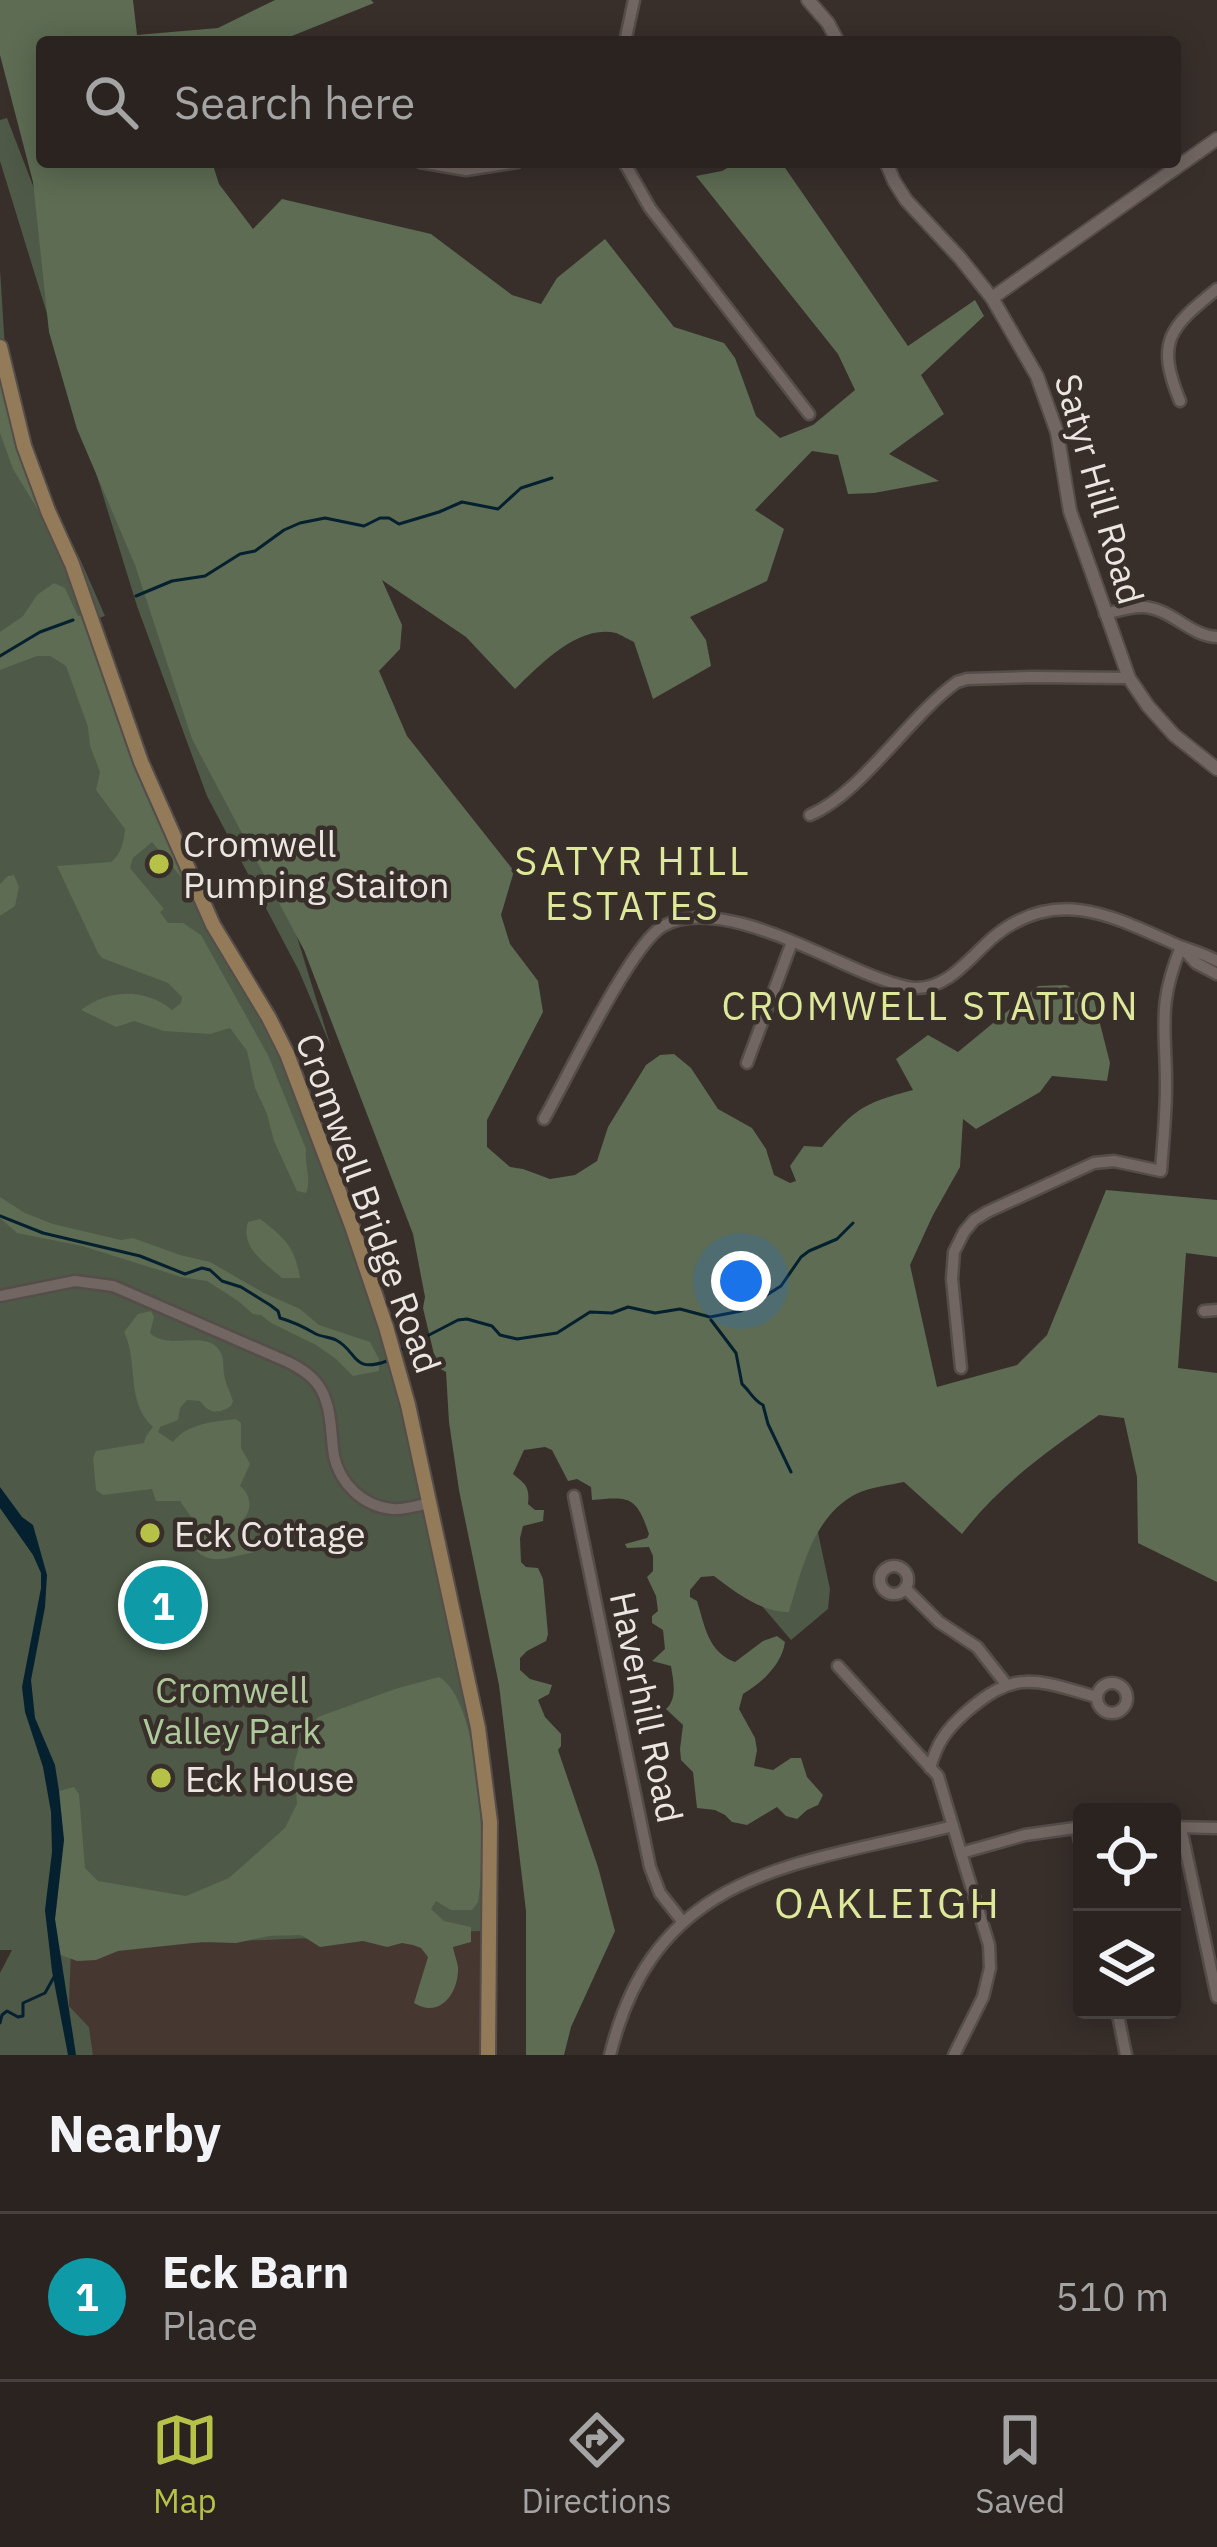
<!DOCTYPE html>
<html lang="en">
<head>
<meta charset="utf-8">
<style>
  body { margin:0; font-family:"IBM Plex Sans",sans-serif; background:#322b29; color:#f1f3f6 }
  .controls { position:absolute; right:36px; bottom:36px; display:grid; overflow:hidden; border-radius:12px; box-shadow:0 6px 30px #0003 }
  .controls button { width:108px; height:108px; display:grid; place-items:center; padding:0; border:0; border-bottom:3px solid #46403e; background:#2a2320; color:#f1f3f6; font:60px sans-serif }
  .you { position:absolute; left:741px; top:1281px; width:42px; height:42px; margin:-30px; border:9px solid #fff; border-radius:50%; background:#1a73e8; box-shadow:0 0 0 18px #1a73e833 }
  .badge { display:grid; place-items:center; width:78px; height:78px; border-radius:50%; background:#b6c148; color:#fff; font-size:39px; font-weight:700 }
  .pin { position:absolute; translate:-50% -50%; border:6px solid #fff; box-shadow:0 3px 12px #0006 }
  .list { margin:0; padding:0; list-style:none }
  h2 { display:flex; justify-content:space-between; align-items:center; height:156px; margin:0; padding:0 48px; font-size:51px }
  h2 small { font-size:39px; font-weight:400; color:#a5a4a5 }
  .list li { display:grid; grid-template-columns:78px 1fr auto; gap:36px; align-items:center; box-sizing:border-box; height:168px; padding:0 48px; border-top:3px solid #46403e }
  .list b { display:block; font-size:45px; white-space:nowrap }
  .list p { margin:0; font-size:39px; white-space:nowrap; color:#a5a4a5 }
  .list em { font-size:39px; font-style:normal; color:#a5a4a5 }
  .icon { flex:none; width:66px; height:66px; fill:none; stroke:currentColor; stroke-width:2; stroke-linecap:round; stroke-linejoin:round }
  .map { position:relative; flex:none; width:1217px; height:2055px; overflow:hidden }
  .search { position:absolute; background:#2a2320; box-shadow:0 6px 30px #0003; left:36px; right:36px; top:36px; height:132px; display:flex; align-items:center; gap:30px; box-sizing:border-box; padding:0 42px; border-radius:12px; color:#a5a4a5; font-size:45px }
  .sheet { height:324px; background:#2a2320 }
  nav { display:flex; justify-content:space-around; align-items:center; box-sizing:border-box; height:168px; border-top:3px solid #46403e; background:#2a2320; font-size:33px; color:#a5a4a5 }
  nav a { display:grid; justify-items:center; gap:6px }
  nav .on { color:#b6c148 }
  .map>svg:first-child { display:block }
  .built { fill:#463730 }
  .green { fill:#4e5947 }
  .forest { fill:#5d6c53 }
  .water { fill:#05202e }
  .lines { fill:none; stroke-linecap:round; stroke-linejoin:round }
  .stream { stroke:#05202e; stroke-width:3 }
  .minor-casing { stroke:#554d4a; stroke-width:15 }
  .tertiary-casing { stroke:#554d4a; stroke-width:16 }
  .secondary-casing { stroke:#554d4a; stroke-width:18 }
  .minor { stroke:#716662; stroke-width:10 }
  .tertiary { stroke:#716662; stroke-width:12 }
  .secondary { stroke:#937a59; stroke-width:14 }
  .poi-dot { fill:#b6c148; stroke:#382f2b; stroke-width:4.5 }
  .labels { text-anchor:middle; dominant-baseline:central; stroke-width:9; stroke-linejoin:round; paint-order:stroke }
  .street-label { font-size:36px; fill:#ece6e3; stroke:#382f2b }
  .poi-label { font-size:36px; fill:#ece6e3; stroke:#382f2b; text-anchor:start }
  .park-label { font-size:36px; fill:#aeca9b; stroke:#382f2b }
  .neighbourhood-label { font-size:39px; letter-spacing:3px; fill:#dee89a; stroke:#382f2b }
  .quarter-label { font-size:42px; letter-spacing:3px; fill:#dee89a; stroke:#382f2b }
</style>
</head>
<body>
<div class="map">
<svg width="1217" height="2055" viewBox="0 0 1217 2055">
  <rect width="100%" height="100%" fill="#382f2b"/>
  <!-- built -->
  <path class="built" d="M 483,1931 L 479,2055 L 93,2055 L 89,2027 L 69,2006 L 70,1948 Z"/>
  <!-- green -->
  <g class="green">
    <path d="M 7,118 L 170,542 L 185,574 L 331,1047 L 299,971 L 207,796 L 137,606 L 0,161 L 0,120 Z"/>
    <path d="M 0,269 L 5,349 L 34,473 L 80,559 L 105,616 L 86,622 L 130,746 L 278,1044 L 348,1229 L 386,1345 L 478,1758 L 484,1808 L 483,1931 L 71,1948 L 69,2006 L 89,2027 L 93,2055 L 0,2055 L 0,1973 L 12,1950 L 0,1950 Z"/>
    <path d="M 811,1500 L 830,1589 L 828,1609 L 791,1640 L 738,1578 Z"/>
  </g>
  <!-- forest -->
  <g class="forest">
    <path d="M 0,0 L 133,0 L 137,35 L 218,28 L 275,0 L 371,0 L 374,3 L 277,42 L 42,42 L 42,162 L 212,162 L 219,184 L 253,229 L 282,199 L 431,234 L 512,295 L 541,304 L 557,278 L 605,239 L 674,327 L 724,343 L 735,358 L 756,416 L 780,438 L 813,425 L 855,390 L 838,354 L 696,176 L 722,171 L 738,162 L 781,162 L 908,346 L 975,300 L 984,316 L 921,375 L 944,414 L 889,454 L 939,481 L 874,493 L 848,494 L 838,455 L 812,451 L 755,510 L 784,529 L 767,581 L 690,617 L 706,640 L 711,666 L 653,699 L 634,642 C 632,641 617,633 616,633 C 578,624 539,666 515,689 L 466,637 L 382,580 L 402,625 L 400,649 L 379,671 L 407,736 L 514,871 L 501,915 L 510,944 L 538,981 L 543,1012 L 487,1120 L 487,1147 L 510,1167 L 523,1169 L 550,1179 L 575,1175 L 597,1161 L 608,1127 L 646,1065 L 660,1055 L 674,1054 L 691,1068 L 718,1109 L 752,1128 L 766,1149 L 774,1175 L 790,1183 L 796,1181 L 790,1166 L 804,1146 L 822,1147 C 857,1108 861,1104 913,1090 L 896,1059 L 928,1035 L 958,1052 L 1038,986 L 1066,985 L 1094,1000 L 1110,1063 L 1107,1081 L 1052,1076 L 1040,1092 L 976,1129 L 963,1119 L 960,1167 L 933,1215 L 910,1265 L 937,1387 L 1017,1365 L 1047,1335 L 1106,1190 L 1217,1200 L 1217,1257 L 1186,1253 L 1178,1368 L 1217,1373 L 1217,1582 L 1138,1543 L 1137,1477 L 1124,1418 L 1099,1415 C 1049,1450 999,1485 962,1534 L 904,1482 C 890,1485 871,1487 858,1493 C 813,1515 802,1569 789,1612 C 762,1613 735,1592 714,1576 L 701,1577 L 690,1590 L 690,1597 L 697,1601 C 705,1626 708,1652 735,1662 L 763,1641 L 777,1636 L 785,1642 C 782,1664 762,1683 743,1694 L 739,1709 L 755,1738 L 757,1750 L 754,1766 L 773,1770 L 791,1758 L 801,1758 L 807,1777 L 823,1795 L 818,1805 L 807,1810 L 797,1819 L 786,1816 L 777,1807 L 747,1825 L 732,1822 L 725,1815 L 715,1810 L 697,1808 L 693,1772 L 681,1760 L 680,1749 L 683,1725 L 666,1709 C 678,1698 673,1680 671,1666 L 652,1661 L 665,1649 L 663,1630 L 652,1623 L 652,1616 L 658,1611 L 656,1596 L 647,1577 L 653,1571 L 653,1556 L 649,1547 L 627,1548 L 625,1544 L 647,1538 L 649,1534 C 636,1495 629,1497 592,1500 L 591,1487 L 577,1479 L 568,1481 L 552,1450 L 545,1447 L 524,1450 L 513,1474 C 525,1484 530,1486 528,1504 L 535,1510 L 544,1510 L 543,1521 L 523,1526 L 520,1538 L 521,1562 L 526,1567 L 538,1568 L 543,1579 L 548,1634 L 546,1641 L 527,1651 L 520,1658 L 520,1670 L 530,1679 L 552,1685 L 549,1694 L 538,1700 L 545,1717 L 561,1734 L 561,1746 L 558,1750 L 598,1867 L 615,1931 L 571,2027 L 564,2055 L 526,2055 L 526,1911 L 499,1685 L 459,1490 L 449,1422 L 446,1372 L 437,1367 L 423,1308 L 425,1297 L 413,1234 L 304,950 L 192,739 L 135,565 L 77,429 L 49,332 L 33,182 L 0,55 Z"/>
    <path d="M 0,374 L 25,466 L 47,519 L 43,518 L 13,469 L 0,433 Z"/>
    <path d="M 54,583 L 65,588 L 78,616 L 82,615 L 128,744 L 183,870 L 181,877 L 152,842 L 133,858 L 130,868 L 164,909 L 160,912 L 168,923 L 183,923 L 201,935 L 268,1055 L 306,1149 C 304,1163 312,1181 306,1193 L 297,1191 L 274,1141 L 267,1114 L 255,1088 L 247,1051 L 230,1028 L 210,1034 L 164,1031 L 134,1021 L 116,1027 L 81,1010 C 109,989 145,988 172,1010 L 181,1003 L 182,997 L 168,983 L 102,958 L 98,953 L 57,866 L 111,862 C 121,855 124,841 125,829 L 96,790 L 100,772 L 90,746 L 88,727 L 66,666 L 50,656 L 37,656 L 0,670 L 0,632 L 23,616 L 37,595 Z"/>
    <path d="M 14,875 L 19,887 L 15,906 L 0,916 L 0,884 L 8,876 Z"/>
    <path d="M 0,1197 L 25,1213 L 53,1224 L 121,1240 L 133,1238 L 180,1255 L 210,1262 L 264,1293 L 300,1309 L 319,1325 L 370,1342 L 379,1359 L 379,1371 L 353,1376 L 336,1359 L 316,1345 L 271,1323 L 261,1315 L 253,1314 L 238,1301 L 207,1281 L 181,1277 L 82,1246 L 17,1233 L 0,1218 Z"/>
    <path d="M 260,1219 C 285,1238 295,1247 300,1278 L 282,1278 C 265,1263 240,1248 248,1222 Z"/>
    <path d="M 151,1311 L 154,1317 L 150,1333 C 170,1352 208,1327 221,1353 C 224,1359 223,1366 224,1373 C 225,1382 230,1392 233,1401 L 231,1406 C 217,1415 209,1413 200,1401 L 187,1400 L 180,1408 L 178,1420 L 160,1427 L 158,1432 L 173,1442 C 188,1423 213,1422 236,1419 L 241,1423 L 241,1448 L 250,1464 L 240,1486 C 252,1495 253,1513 240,1522 L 240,1528 L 251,1535 L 253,1553 C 233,1555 212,1567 197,1551 L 200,1533 L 198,1527 L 180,1501 L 156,1501 L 152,1489 L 103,1495 L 96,1490 L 93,1458 L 96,1451 L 144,1443 L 146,1436 L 153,1427 C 125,1402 139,1362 124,1332 L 138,1314 Z"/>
    <path d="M 439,1677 C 482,1701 486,1858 478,1902 L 472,1910 L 451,1910 L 436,1901 L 431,1909 L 444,1921 L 471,1927 L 471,1942 L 453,1947 C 454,1954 457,1960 458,1967 C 459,1994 439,2019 414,2003 L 428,1957 L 421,1948 L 413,1945 L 402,1943 L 387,1947 L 363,1941 L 320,1947 L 301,1935 L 269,1936 L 236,1943 L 202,1942 L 118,1951 L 96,1960 L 77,1961 L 58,1954 L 55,1919 L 64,1840 L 59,1791 L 74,1787 L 79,1794 L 85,1868 L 98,1881 L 186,1896 L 229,1878 L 285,1828 L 297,1804 L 294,1764 L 302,1736 L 318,1717 L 395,1689 Z"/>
  </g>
  <!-- water -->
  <path class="water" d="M 0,1487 L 22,1517 L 33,1525 L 47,1575 L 45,1607 L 31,1680 L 35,1718 L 55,1765 L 59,1791 L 64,1840 L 55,1919 L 76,2055 L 68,2055 L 52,1971 L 45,1910 L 52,1852 L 51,1812 L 43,1767 L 25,1712 L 22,1687 L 41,1588 L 41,1573 L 33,1555 L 0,1508 Z"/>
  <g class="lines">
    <!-- stream -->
    <g class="stream">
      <path d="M 136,596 L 172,581 L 205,576 L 240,554 L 255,551 L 284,530 L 300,523 L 325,518 L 364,526 L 380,518 L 389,518 L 399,524 L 439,512 L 462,502 L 498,509 L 521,488 L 552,478"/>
      <path d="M 0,656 L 40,632 L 73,620"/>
      <path d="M 0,1216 L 43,1233 L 140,1256 L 185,1274 L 202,1268 L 210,1270 L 222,1281 L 241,1287 L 270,1305 L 278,1311 L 280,1318 C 294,1322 304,1327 316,1334 C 322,1337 330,1337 336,1340 C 358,1351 351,1374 387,1361"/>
      <path d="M 711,1320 L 736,1353 L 742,1384 C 750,1391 753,1400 763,1405 L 768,1424 L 791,1472"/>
      <path d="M 402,1349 L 458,1320 L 467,1319 L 492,1326 L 500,1335 L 517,1339 L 557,1333 L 590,1312 L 612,1313 L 628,1307 L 655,1313 L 680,1309 L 710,1317 L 741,1311 L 781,1286 L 801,1257 L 809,1251 L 837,1239 L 853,1223"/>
      <path d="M 0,2023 L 2,2015 L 7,2011 L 18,2017 L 23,2016 L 23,2003 L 45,1993 L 54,1977"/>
    </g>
    <!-- minor casing -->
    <g class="minor-casing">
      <g id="minor">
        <path d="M 625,42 L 634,0"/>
        <path d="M 420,162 L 466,170 L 517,162"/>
        <path d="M 624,162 L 650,208 L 809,414"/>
        <path d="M 1180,401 C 1155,341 1170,327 1217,289"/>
        <path d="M 1105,614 C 1117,611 1132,606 1144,607 C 1172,609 1190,636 1217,637"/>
        <path d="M 810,815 C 862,793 909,716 957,682 L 967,679 L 1031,677 L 1129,678"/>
        <path d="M 1183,949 L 1196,963 L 1217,974"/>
        <path d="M 747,1063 L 792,942"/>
        <path d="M 544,1119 C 566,1080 631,944 663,926 C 719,895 823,958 878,978 C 889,982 902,987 914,988 C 949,990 971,955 996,935 C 1058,886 1114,917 1175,944 C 1189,950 1203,953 1217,961"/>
        <path d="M 0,1296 L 75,1281 L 113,1286 L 288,1362 C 306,1371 320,1381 326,1401 C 332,1418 331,1438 334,1456 C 340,1484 363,1506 392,1509 C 404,1510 417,1506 429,1503"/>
        <path d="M 1204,1311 L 1217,1310"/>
        <path d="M 961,1368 L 952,1279 L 954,1252 L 964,1232 L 974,1220 L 987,1212 L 1094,1163 L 1114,1161 L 1161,1171 C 1163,1143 1166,1114 1166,1086 C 1166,1027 1157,1005 1181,947"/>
        <path d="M 574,1496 L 650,1867 L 660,1893 L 682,1921"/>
        <circle cx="894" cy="1580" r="14"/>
        <path d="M 905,1588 L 939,1622 L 977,1647 L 1006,1684"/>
        <path d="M 838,1666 L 938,1776 L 961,1853 L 989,1945 L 990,1968 L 983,1997 L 954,2055"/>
        <circle cx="1112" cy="1698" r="15"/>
        <path d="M 930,1768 C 937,1743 946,1730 965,1713 C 1016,1668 1036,1680 1097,1697"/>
        <path d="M 1172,1827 L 1217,1828"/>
        <path d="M 1077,1828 L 1082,1850"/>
        <path d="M 1181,1828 L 1217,1997"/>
        <path d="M 961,1853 L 1025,1835 L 1082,1827"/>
        <path d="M 1117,2010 L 1126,2055"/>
        <path d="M 610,2055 C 656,1868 795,1866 953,1826"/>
      </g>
    </g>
    <!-- tertiary casing -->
    <g class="tertiary-casing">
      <g id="tertiary">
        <path d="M 808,0 L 828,23 L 838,42"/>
        <path d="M 886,162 L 894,181 L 906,200 L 960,258 L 992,298 L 1037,376 L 1057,432 L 1070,511 L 1129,678 L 1148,706 L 1174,735 L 1217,769"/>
        <path d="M 992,298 L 1217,139"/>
      </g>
    </g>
    <!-- secondary casing -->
    <g class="secondary-casing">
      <path id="secondary" d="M 0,347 L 24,446 L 48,511 L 72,564 L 141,762 L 213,925 L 269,1018 L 287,1054 L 352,1226 L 386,1327 L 408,1405 L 478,1728 L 490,1822 L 488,2055"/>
    </g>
    <!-- minor -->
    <use href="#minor" class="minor"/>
    <!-- tertiary -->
    <use href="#tertiary" class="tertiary"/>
    <!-- secondary -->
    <use href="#secondary" class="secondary"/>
  </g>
  <!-- markers -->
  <g class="poi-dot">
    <circle cx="159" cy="864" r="12"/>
    <circle cx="150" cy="1533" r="12"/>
    <circle cx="161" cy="1778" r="12"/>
  </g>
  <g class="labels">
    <!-- street labels -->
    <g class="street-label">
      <text transform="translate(1100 489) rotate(74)">Satyr Hill Road</text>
      <text transform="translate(369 1203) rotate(70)">Cromwell Bridge Road</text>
      <text transform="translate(647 1707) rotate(78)">Haverhill Road</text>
    </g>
    <!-- poi labels -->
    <g class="poi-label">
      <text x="183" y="843">Cromwell<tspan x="183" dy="41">Pumping Staiton</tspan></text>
      <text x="174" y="1533">Eck Cottage</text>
      <text x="185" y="1778">Eck House</text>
    </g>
    <!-- park labels -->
    <g class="park-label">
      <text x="232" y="1689">Cromwell<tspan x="232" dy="41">Valley Park</tspan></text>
    </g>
    <!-- neighbourhood labels -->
    <g class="neighbourhood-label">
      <text x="633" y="860">SATYR HILL<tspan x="633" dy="45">ESTATES</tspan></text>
      <text x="931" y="1005">CROMWELL STATION</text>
    </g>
    <!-- quarter labels -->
    <g class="quarter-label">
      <text x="888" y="1902">OAKLEIGH</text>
    </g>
  </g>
</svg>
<div class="controls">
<button><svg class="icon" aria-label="locate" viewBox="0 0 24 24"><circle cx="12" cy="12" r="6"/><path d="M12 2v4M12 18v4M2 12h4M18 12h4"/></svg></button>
<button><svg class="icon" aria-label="layers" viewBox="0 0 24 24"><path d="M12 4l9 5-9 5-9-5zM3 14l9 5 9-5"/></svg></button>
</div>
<div class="you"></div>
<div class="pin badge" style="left:163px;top:1605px;background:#0f9aa8">1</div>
<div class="search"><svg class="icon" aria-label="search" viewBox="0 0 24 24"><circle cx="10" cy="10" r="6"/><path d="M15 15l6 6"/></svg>Search here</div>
</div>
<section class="sheet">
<h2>Nearby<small></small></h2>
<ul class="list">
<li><span class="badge" style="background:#0f9aa8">1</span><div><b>Eck Barn</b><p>Place</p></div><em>510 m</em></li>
</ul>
</section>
<nav>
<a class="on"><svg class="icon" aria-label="map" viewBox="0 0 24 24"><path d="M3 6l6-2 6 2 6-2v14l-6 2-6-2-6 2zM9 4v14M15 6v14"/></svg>Map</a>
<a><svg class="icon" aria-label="directions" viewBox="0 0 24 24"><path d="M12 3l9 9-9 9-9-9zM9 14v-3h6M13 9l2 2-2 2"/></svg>Directions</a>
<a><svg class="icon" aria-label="saved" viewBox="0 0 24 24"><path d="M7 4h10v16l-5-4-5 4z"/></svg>Saved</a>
</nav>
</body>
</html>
